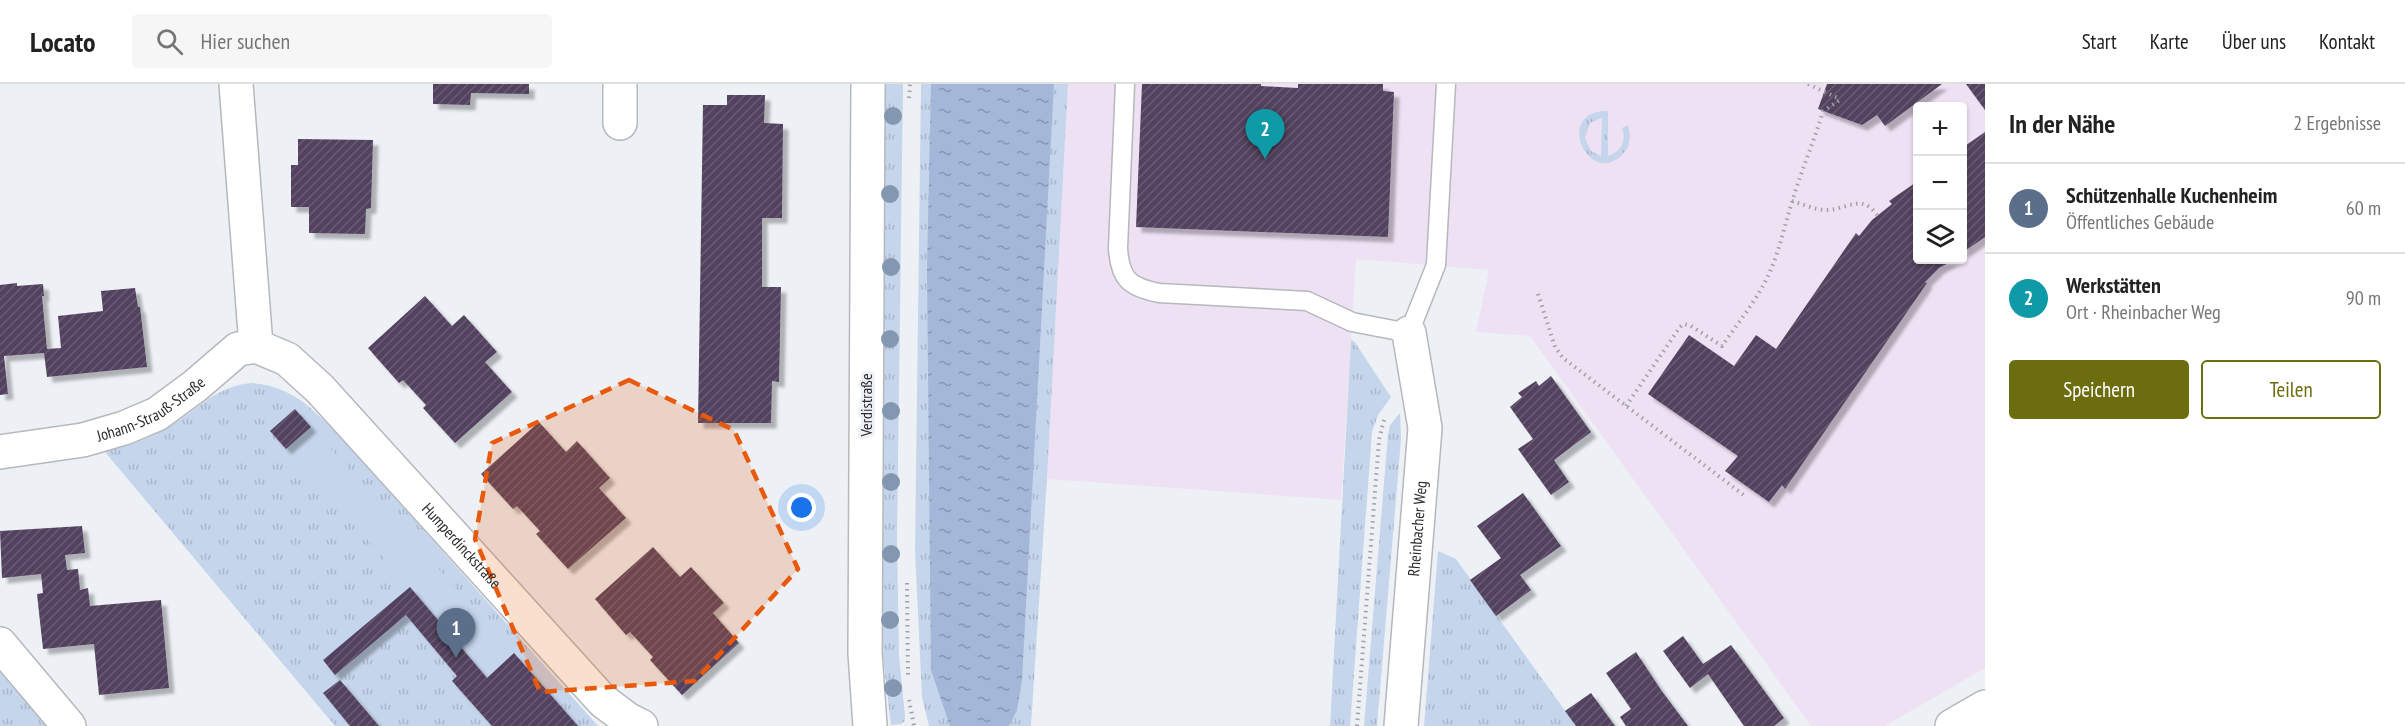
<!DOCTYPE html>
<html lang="de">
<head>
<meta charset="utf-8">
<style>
  body { margin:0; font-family:"PT Sans Narrow",sans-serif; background:#f6f6f6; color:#222 }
  .controls { position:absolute; right:18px; top:18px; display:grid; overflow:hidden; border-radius:6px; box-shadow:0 2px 4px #0004 }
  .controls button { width:54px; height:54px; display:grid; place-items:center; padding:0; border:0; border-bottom:2px solid #e0e0e0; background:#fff; color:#222; font:30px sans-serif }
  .you { position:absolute; left:802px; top:424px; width:21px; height:21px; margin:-15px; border:4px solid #fff; border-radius:50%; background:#1a73e8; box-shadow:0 0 0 9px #1a73e833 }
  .badge { display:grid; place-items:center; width:39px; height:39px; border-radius:50%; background:#6b6d0e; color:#fff; font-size:20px; font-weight:700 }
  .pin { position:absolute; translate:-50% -50px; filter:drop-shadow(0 2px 3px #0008) }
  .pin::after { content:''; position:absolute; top:32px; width:21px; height:18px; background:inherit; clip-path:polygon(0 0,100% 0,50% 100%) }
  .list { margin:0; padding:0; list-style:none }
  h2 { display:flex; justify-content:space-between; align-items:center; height:78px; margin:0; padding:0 24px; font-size:26px }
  h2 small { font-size:20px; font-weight:400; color:#767676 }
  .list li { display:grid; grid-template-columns:39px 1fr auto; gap:18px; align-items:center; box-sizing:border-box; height:90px; padding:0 24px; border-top:2px solid #e0e0e0 }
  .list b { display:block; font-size:22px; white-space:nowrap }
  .list p { margin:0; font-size:20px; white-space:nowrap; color:#767676 }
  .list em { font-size:20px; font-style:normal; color:#767676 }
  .actions { display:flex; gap:12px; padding:18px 24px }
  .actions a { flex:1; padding:14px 0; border:2px solid #6b6d0e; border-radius:6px; text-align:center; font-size:21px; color:#6b6d0e }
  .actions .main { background:#6b6d0e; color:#fff }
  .icon { flex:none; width:33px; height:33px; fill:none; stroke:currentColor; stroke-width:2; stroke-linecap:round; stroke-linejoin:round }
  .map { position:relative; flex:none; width:1985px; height:642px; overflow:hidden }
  header { display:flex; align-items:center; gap:36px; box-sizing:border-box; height:84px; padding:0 30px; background:#fff; border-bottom:2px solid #e0e0e0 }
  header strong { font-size:28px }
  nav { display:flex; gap:33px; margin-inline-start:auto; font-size:21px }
  .search { width:420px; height:54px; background:#f6f6f6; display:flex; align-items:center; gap:15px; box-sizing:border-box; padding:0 21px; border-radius:6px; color:#767676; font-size:22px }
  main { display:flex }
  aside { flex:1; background:#fff }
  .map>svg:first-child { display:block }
  .commercial { fill:#efe1f4; fill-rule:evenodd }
  .grass { fill:url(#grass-tufts); fill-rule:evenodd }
  .pitch { fill:#c5d5eb }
  .water { fill:url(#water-ripples) }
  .building { fill:url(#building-hatch); filter:url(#shadow) }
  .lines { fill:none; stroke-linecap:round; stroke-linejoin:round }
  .lane-casing { stroke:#b5b8bc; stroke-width:21 }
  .street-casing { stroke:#b5b8bc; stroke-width:36 }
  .path { stroke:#9fa2a5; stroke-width:4; stroke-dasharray:1.5 4.5; stroke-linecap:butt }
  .lane { stroke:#fff; stroke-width:18 }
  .street { stroke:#fff; stroke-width:33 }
  .tree { fill:#8397b0 }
  .marked { fill:#e8590c; fill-opacity:0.2; stroke:#e8590c; stroke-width:4.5; stroke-dasharray:12 8; stroke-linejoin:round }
  .labels { text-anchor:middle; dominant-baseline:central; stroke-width:6; stroke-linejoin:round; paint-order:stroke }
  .street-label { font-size:16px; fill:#292a2c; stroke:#edf1f5 }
</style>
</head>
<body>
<header>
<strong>Locato</strong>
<div class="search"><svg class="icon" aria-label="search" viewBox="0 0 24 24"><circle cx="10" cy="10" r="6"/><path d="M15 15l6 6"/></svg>Hier suchen</div>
<nav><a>Start</a><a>Karte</a><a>Über uns</a><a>Kontakt</a></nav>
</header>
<main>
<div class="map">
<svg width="1985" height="642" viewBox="0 0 1985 642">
  <defs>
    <pattern id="grass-tufts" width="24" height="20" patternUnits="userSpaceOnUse" patternTransform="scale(1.5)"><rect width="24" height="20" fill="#c5d5eb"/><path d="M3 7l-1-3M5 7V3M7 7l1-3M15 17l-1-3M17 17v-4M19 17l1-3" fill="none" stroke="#a9b7ca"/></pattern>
    <pattern id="water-ripples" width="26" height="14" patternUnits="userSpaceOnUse" patternTransform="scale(1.5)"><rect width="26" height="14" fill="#a5b7d9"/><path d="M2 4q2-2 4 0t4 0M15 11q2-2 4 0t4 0" fill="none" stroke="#8695b0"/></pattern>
    <pattern id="building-hatch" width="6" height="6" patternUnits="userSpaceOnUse" patternTransform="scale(1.5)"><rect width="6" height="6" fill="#53425f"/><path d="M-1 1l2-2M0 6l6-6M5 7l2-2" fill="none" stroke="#695b72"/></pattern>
    <filter id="shadow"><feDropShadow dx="5.5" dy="5.5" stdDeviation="1.5" flood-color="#0004"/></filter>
  </defs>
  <rect width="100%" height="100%" fill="#edf1f5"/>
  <!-- commercial -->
  <path class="commercial" d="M 1068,0 L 1985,0 L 1985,584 L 1885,642 L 1811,642 L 1530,252 L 1476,248 L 1489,186 L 1356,175 L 1341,416 L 1047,395 ZM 1918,22 L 1962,22 L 1962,176 L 1918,176 Z"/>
  <!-- grass -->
  <g class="grass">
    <path d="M 882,0 L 903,0 L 897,454 L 899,571 L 905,632 L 905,637 L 901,640 L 891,641 L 882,565 Z"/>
    <path d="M 921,0 L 1068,0 L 1047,395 L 1031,642 L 929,642 L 922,613 L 915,468 Z"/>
    <path d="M 1608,27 L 1608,72 C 1621,68 1627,56 1622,44 L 1628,41 C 1631,51 1631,63 1622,71 C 1588,104 1553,26 1608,27 ZM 1601,34 L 1602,34 L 1601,72 L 1591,67 L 1585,54 L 1590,39 Z"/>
    <path d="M 1351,256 L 1354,257 L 1391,313 L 1378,331 L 1372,348 L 1350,642 L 1330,642 Z"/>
    <path d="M 252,299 C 293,303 310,323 338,350 L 598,642 L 335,642 L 105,368 C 129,361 149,355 170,342 C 200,325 215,302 252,299 Z"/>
    <path d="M 1400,329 L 1401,355 L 1377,642 L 1364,642 L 1388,350 L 1390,341 Z"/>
    <path d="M 1438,467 L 1456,475 L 1576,642 L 1424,642 Z"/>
    <path d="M 0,587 L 1,587 L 50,642 L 0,642 Z"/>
  </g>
  <!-- pitch -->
  <path class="pitch" d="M 295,325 L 514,569 L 487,594 L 410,503 L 270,347 Z"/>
  <!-- water -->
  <path class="water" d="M 931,0 L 1054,0 L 1022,596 L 1017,626 L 1009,642 L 950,642 L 931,586 L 927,186 Z"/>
  <!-- building -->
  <g class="building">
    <path d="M 433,0 L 529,0 L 529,10 L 471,9 L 470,21 L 433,20 Z"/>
    <path d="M 1142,0 L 1261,0 L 1261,2 L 1298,4 L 1298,0 L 1383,0 L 1383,7 L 1394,8 L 1388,153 L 1136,143 Z"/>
    <path d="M 1827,0 L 1942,0 L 1885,42 L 1877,31 L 1862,41 L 1818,25 Z"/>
    <path d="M 1966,0 L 1985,0 L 1985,26 Z"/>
    <path d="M 727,11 L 765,11 L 764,39 L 783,40 L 782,134 L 762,134 L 762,203 L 781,203 L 779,298 L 772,297 L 771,339 L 698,339 L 703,21 L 727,21 Z"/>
    <path d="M 1985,48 L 1985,153 L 1962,169 L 1962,64 Z"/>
    <path d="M 298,55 L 373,56 L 371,124 L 366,125 L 365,150 L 309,149 L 309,123 L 291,123 L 291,81 L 298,81 Z"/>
    <path d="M 1918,97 L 1918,176 L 1954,176 L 1939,184 L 1925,198 L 1927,199 L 1785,405 L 1782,401 L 1769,418 L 1725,387 L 1738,372 L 1648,310 L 1689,251 L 1734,282 L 1756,251 L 1776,265 L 1856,149 L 1859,152 L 1872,136 L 1892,120 L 1889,117 Z"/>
    <path d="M 17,199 L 17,202 L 43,200 L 44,212 L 42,212 L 47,265 L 61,264 L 58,232 L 103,227 L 101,207 L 135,204 L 138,223 L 140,223 L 147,283 L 47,293 L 44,269 L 4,272 L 8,310 L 0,311 L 0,201 Z"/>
    <path d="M 425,212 L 452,242 L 464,231 L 497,268 L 485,278 L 512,308 L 455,359 L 423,324 L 426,321 L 403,296 L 399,299 L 368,264 Z"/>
    <path d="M 1551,292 L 1591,348 L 1554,376 L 1569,398 L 1551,411 L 1518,365 L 1533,355 L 1510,323 L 1522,313 L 1518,309 L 1536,297 L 1539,302 Z"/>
    <path d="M 295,325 L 311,343 L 286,365 L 270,347 Z"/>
    <path d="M 539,338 L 566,368 L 577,357 L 610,394 L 599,404 L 626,434 L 568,485 L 536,450 L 540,447 L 517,422 L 513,425 L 481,390 Z"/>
    <path d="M 1523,409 L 1561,462 L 1520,491 L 1531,506 L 1496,532 L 1470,496 L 1501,474 L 1477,442 Z"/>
    <path d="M 82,442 L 85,469 L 65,471 L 67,486 L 78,485 L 80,506 L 88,504 L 90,522 L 161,516 L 169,604 L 99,611 L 94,560 L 43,565 L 37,510 L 43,509 L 41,490 L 2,494 L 0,447 Z"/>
    <path d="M 653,463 L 680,493 L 691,483 L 724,519 L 713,529 L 739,559 L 682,611 L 650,576 L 653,573 L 630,548 L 626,551 L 595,515 Z"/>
    <path d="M 410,503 L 487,594 L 514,569 L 578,642 L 492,642 L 452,597 L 457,592 L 406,531 L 335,591 L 323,576 Z"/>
    <path d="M 1683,552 L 1703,580 L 1731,561 L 1784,634 L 1774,642 L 1744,642 L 1708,590 L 1690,604 L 1663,567 Z"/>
    <path d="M 1636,568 L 1661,606 L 1688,642 L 1626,642 L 1620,633 L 1631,625 L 1606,589 Z"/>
    <path d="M 340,596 L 379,642 L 350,642 L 323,609 Z"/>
    <path d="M 1591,609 L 1615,642 L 1576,642 L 1565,627 Z"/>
  </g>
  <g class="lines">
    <!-- lane casing -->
    <g class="lane-casing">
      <path id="lane" d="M 1125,0 L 1118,164 C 1120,195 1129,203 1159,209 L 1307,217 L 1352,238 L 1409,249 L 1436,181 L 1446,0"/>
    </g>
    <!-- street casing -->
    <g class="street-casing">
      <g id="street">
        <path d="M 236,0 L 256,262"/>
        <path d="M 868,0 L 865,569 L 870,642"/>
        <path d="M 620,39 L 620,0"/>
        <path id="s1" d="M 0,368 L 83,356 L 124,344 L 157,330 L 195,302 L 238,265 L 256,262 L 287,275 L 320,305 L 603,617 L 627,635 L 641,642"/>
        <path d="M 0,560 L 69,642"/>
        <path id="s2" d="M 1401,642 L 1425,344 L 1409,249"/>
        <path d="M 1952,642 L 1985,623"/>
      </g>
    </g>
    <!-- path -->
    <g class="path">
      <path d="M 1808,0 L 1840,15"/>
      <path d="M 909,14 L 910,0"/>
      <path d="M 1792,117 C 1803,120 1817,127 1829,126 C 1849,124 1862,110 1877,131"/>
      <path d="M 1538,210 L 1555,263 L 1563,274 L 1745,412"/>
      <path d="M 1626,322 L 1680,243 L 1684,240 L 1691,242 L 1722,262 C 1738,239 1756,217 1768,192 C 1779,169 1784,143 1792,118 C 1801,87 1814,58 1823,27 L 1840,16"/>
      <path d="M 907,499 L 908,593"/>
      <path d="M 909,616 L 914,642"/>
      <path d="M 1357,642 L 1379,356 L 1384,336"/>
    </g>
    <!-- lane -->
    <use href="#lane" class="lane"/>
    <!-- street -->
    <use href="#street" class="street"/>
  </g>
  <!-- trees -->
  <g class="tree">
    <circle cx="893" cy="32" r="9"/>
    <circle cx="890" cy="110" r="9"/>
    <circle cx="891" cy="183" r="9"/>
    <circle cx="890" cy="255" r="9"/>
    <circle cx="891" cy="327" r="9"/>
    <circle cx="891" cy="398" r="9"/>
    <circle cx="891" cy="470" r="9"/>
    <circle cx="890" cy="536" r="9"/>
    <circle cx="893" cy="604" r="9"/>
  </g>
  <!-- marked area -->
  <path class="marked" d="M 629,296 L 734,346 L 798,485 L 695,597 L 540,608 L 475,455 L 492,359 Z"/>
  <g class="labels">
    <!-- street labels -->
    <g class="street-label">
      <text transform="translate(866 321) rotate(-90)">Verdistraße</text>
      <text stroke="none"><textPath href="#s1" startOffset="159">Johann-Strauß-Straße</textPath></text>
      <text stroke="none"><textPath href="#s2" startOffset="198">Rheinbacher Weg</textPath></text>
      <text stroke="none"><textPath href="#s1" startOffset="574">Humperdinckstraße</textPath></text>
    </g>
  </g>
</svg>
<div class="controls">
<button>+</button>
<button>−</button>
<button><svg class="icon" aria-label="layers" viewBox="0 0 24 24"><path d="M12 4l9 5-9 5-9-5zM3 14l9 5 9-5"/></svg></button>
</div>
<div class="you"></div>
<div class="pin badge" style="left:456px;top:574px;background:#5c6f8a">1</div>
<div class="pin badge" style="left:1265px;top:75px;background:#0f9aa8">2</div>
</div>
<aside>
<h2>In der Nähe<small>2 Ergebnisse</small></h2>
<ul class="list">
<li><span class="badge" style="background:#5c6f8a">1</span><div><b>Schützenhalle Kuchenheim</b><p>Öffentliches Gebäude</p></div><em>60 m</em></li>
<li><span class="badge" style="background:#0f9aa8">2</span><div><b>Werkstätten</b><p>Ort · Rheinbacher Weg</p></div><em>90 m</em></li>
</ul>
<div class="actions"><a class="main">Speichern</a><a>Teilen</a></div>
</aside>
</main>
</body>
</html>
